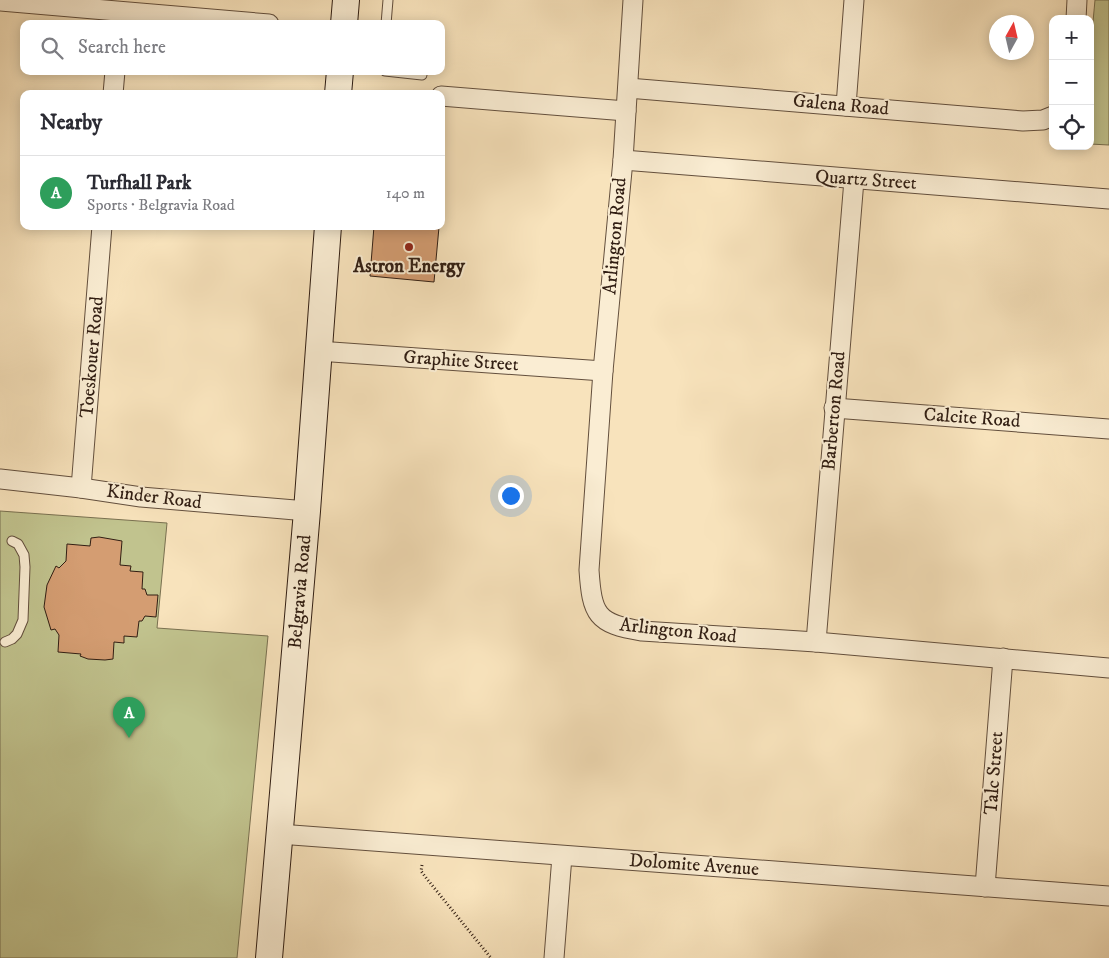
<!DOCTYPE html>
<html lang="en">
<head>
<meta charset="utf-8">
<style>
  body { margin:0; font-family:"IM FELL DW Pica",serif; background:#f2f2f3; color:#2b2b33 }
  .controls { position:absolute; right:15px; top:15px; display:grid; overflow:hidden; border-radius:10px; box-shadow:0 2px 12px #0003 }
  .controls button { width:45px; height:45px; display:grid; place-items:center; padding:0; border:0; border-bottom:1px solid #e1e1e2; background:#fff; color:#2b2b33; font:25px sans-serif }
  .compass { position:absolute; left:989px; top:15px; width:45px; height:45px; border-radius:50%; background:#fff; box-shadow:0 2px 12px #0003; rotate:8deg }
  .you { position:absolute; left:510px; top:495px; width:18px; height:18px; margin:-12px; border:4px solid #fff; border-radius:50%; background:#1a73e8; box-shadow:0 0 0 8px #1a73e833 }
  .badge { display:grid; place-items:center; width:32px; height:32px; border-radius:50%; background:#7c3aed; color:#fff; font-size:16px; font-weight:700 }
  .pin { position:absolute; translate:-50% -41px; filter:drop-shadow(0 1px 2px #0008) }
  .pin::after { content:''; position:absolute; top:26px; width:18px; height:15px; background:inherit; clip-path:polygon(0 0,100% 0,50% 100%) }
  .list { margin:0; padding:0; list-style:none }
  h2 { display:flex; justify-content:space-between; align-items:center; height:65px; margin:0; padding:0 20px; font-size:21px }
  h2 small { font-size:16px; font-weight:400; color:#7c7c81 }
  .list li { display:grid; grid-template-columns:32px 1fr auto; gap:15px; align-items:center; box-sizing:border-box; height:75px; padding:0 20px; border-top:1px solid #e1e1e2 }
  .list b { display:block; font-size:19px; white-space:nowrap }
  .list p { margin:0; font-size:16px; white-space:nowrap; color:#7c7c81 }
  .list em { font-size:16px; font-style:normal; color:#7c7c81 }
  .icon { flex:none; width:28px; height:28px; fill:none; stroke:currentColor; stroke-width:2; stroke-linecap:round; stroke-linejoin:round }
  .map { position:relative; flex:none; width:1109px; height:958px; overflow:hidden }
  .search { position:absolute; background:#fff; box-shadow:0 2px 12px #0003; left:20px; top:20px; width:425px; height:55px; display:flex; align-items:center; gap:12px; box-sizing:border-box; padding:0 18px; border-radius:10px; color:#7c7c81; font-size:19px }
  .panel { position:absolute; background:#fff; box-shadow:0 2px 12px #0003; left:20px; top:90px; width:425px; height:140px; border-radius:10px }
  .map>svg:first-child { display:block }
  .green { fill:#c1c38e; stroke:#797050 }
  .building { fill:#d49d72; stroke:#311e13 }
  .lines { fill:none; stroke-linecap:round; stroke-linejoin:round }
  .lane-casing { stroke:#634f3d; stroke-width:11 }
  .street-casing { stroke:#634f3d; stroke-width:21 }
  .secondary-casing { stroke:#311e13; stroke-width:28 }
  .path { stroke:#311e13; stroke-width:3; stroke-dasharray:1 2.5; stroke-linecap:butt }
  .lane { stroke:#faedd3; stroke-width:9 }
  .street { stroke:#faedd3; stroke-width:19 }
  .secondary { stroke:#faedd3; stroke-width:26 }
  .poi-dot { fill:#8f2418; stroke:#faedd3; stroke-width:2 }
  .labels { text-anchor:middle; dominant-baseline:central; stroke-width:4; stroke-linejoin:round; paint-order:stroke }
  .street-label { font-size:19px; fill:#311e13; stroke:#faedd3 }
  .poi-label { font-size:19px; font-weight:bold; fill:#311e13; stroke:#faedd3 }
</style>
</head>
<body>
<div class="map">
<svg width="1109" height="958" viewBox="0 0 1109 958">
  <rect width="100%" height="100%" fill="#f8e3bc"/>
  <filter id="stains"><feTurbulence type="fractalNoise" baseFrequency=".004" numOctaves="4"/><feColorMatrix values="0 0 0 0 .2 0 0 0 0 .09 0 0 0 0 .02 0 0 0 .5 -.17"/></filter>
  <radialGradient id="worn" r=".72"><stop offset=".6" stop-color="#630" stop-opacity="0"/><stop offset="1" stop-color="#630" stop-opacity=".3"/></radialGradient>
  <!-- green -->
  <g class="green">
    <path d="M 1095,0 L 1109,0 L 1109,145 L 1090,144 L 1090,54 Z"/>
    <path d="M 0,511 L 167,523 L 157,628 L 268,636 L 237,958 L 0,958 Z"/>
  </g>
  <!-- building -->
  <g class="building">
    <path d="M 374,226 L 439,227 L 434,282 L 370,276 Z"/>
    <path d="M 99,537 L 122,541 L 120,565 L 131,566 L 130,571 L 143,572 L 142,589 L 145,589 L 147,595 L 158,595 L 156,617 L 145,616 L 142,621 L 139,621 L 137,637 L 124,636 L 124,643 L 114,642 L 113,659 L 105,660 L 88,659 L 80,656 L 81,654 L 58,652 L 59,635 L 55,629 L 51,630 L 44,607 L 47,585 L 56,566 L 59,568 L 66,561 L 67,544 L 90,546 L 91,538 Z"/>
  </g>
  <g class="lines">
    <!-- lane casing -->
    <g class="lane-casing">
      <g id="lane">
        <path d="M 386,24 L 388,0"/>
        <path d="M 385,71 L 422,75"/>
        <path d="M 5,642 L 12,639 L 17,634 L 23,620 L 25,567 L 24,555 L 18,544 L 12,541"/>
      </g>
    </g>
    <!-- street casing -->
    <g class="street-casing">
      <g id="street">
        <path d="M 633,0 L 623,160 L 603,371 L 589,570 C 592,614 596,624 642,631 L 816,642 L 1109,668"/>
        <path d="M 0,1 L 269,24"/>
        <path d="M 1076,19 L 1077,0"/>
        <path d="M 628,88 L 1023,121 L 1043,120 L 1053,116"/>
        <path d="M 113,94 L 115,71"/>
        <path d="M 441,96 L 626,111"/>
        <path d="M 846,106 L 854,0"/>
        <path d="M 623,160 L 1109,199"/>
        <path d="M 318,351 L 603,371"/>
        <path d="M 834,408 L 1109,429"/>
        <path d="M 0,479 L 81,488 L 141,497 L 307,511"/>
        <path d="M 81,488 L 102,226"/>
        <path d="M 816,642 L 854,180"/>
        <path d="M 279,834 L 1109,896"/>
        <path d="M 985,887 L 1003,658"/>
        <path d="M 554,958 L 562,856"/>
      </g>
    </g>
    <!-- secondary casing -->
    <g class="secondary-casing">
      <g id="secondary">
        <path d="M 344,24 L 346,0"/>
        <path d="M 338,94 L 340,71"/>
        <path d="M 269,958 L 307,511 L 328,226"/>
      </g>
    </g>
    <!-- path -->
    <path class="path" d="M 422,865 L 421,871 L 427,879 L 491,958"/>
    <!-- lane -->
    <use href="#lane" class="lane"/>
    <!-- street -->
    <use href="#street" class="street"/>
    <!-- secondary -->
    <use href="#secondary" class="secondary"/>
  </g>
  <!-- markers -->
  <circle class="poi-dot" cx="409" cy="247" r="5"/>
  <g class="labels">
    <!-- street labels -->
    <g class="street-label">
      <text transform="translate(841 105) rotate(5)">Galena Road</text>
      <text transform="translate(866 180) rotate(4)">Quartz Street</text>
      <text transform="translate(615 236) rotate(-85)">Arlington Road</text>
      <text transform="translate(92 357) rotate(-85)">Toeskouer Road</text>
      <text transform="translate(461 361) rotate(4)">Graphite Street</text>
      <text transform="translate(834 411) rotate(-85)">Barberton Road</text>
      <text transform="translate(972 418) rotate(4)">Calcite Road</text>
      <text transform="translate(154 497) rotate(7)">Kinder Road</text>
      <text transform="translate(300 592) rotate(-85)">Belgravia Road</text>
      <text transform="translate(678 631) rotate(6)">Arlington Road</text>
      <text transform="translate(994 773) rotate(-86)">Talc Street</text>
      <text transform="translate(694 865) rotate(4)">Dolomite Avenue</text>
    </g>
    <!-- poi labels -->
    <g class="poi-label">
      <text x="409" y="266">Astron Energy</text>
    </g>
  </g>
  <rect width="100%" height="100%" filter="url(#stains)"/>
  <rect width="100%" height="100%" fill="url(#worn)"/>
</svg>
<div class="controls">
<button>+</button>
<button>−</button>
<button><svg class="icon" aria-label="locate" viewBox="0 0 24 24"><circle cx="12" cy="12" r="6"/><path d="M12 2v4M12 18v4M2 12h4M18 12h4"/></svg></button>
</div>
<svg class="compass" viewBox="-18 -18 36 36"><path d="M0-13l5 13h-10z" fill="#e53935"/><path d="M0 13l5-13h-10z" fill="#7c7c81"/></svg>
<div class="you"></div>
<div class="pin badge" style="left:129px;top:738px;background:#2e9e5b">A</div>
<div class="search"><svg class="icon" aria-label="search" viewBox="0 0 24 24"><circle cx="10" cy="10" r="6"/><path d="M15 15l6 6"/></svg>Search here</div>
<section class="panel">
<h2>Nearby<small></small></h2>
<ul class="list">
<li><span class="badge" style="background:#2e9e5b">A</span><div><b>Turfhall Park</b><p>Sports · Belgravia Road</p></div><em>140 m</em></li>
</ul>
</section>
</div>
</body>
</html>
